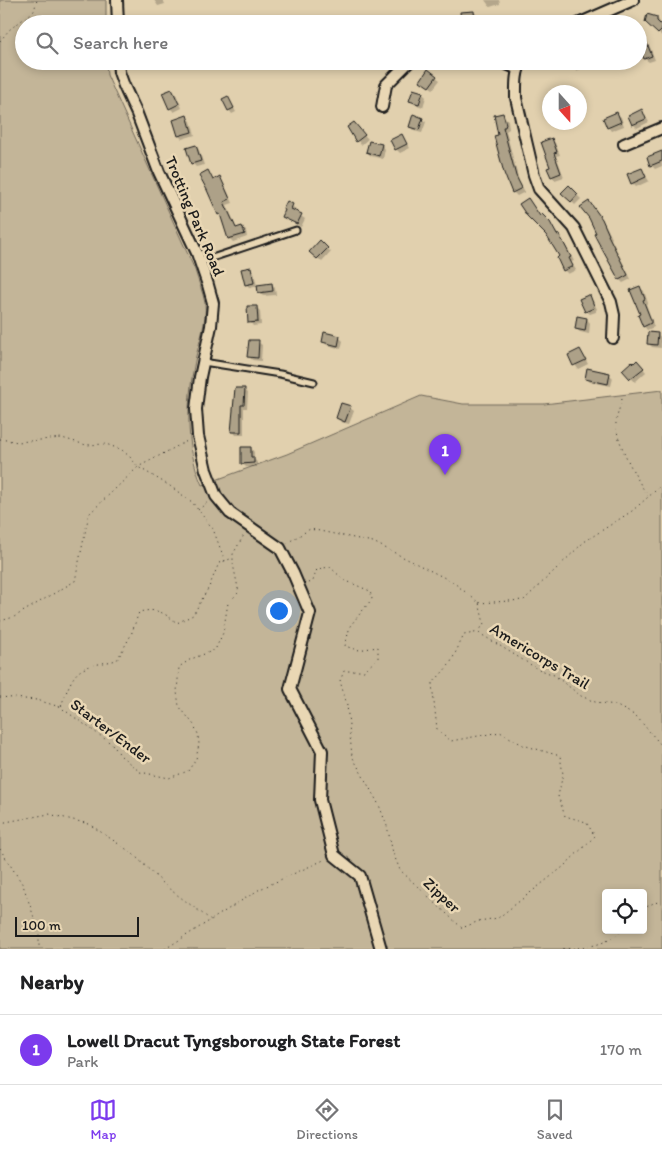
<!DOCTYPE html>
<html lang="en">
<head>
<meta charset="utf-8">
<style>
  body { margin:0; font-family:Itim,sans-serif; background:#f6f6f6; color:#202124 }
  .controls { position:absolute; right:15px; bottom:15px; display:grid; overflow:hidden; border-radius:5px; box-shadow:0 2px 8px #0003 }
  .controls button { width:45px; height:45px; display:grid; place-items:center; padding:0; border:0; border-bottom:1px solid #e0e0e0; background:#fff; color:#202124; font:25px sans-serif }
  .compass { position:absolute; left:542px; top:85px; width:45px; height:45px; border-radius:50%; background:#fff; box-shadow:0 2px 8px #0003; rotate:159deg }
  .scale { position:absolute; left:15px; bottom:12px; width:124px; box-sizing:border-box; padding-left:5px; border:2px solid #1c1c1c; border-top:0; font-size:14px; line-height:18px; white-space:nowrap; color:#1c1c1c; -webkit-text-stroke:4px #e9d7b4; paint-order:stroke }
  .you { position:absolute; left:278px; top:610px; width:18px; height:18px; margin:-12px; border:4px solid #fff; border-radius:50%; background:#1a73e8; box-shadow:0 0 0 8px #1a73e833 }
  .badge { display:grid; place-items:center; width:32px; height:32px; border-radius:50%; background:#7c3aed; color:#fff; font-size:16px; font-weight:700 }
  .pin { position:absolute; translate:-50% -41px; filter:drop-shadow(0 1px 2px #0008) }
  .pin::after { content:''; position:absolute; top:26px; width:18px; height:15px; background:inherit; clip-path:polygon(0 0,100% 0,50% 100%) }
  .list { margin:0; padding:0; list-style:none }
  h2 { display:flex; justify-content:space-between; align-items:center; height:65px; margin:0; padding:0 20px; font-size:21px }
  h2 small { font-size:16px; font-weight:400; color:#757577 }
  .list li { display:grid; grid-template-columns:32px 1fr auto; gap:15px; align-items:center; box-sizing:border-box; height:70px; padding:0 20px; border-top:1px solid #e0e0e0 }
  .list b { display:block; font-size:19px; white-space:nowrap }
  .list p { margin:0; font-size:16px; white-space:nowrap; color:#757577 }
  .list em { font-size:16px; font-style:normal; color:#757577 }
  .icon { flex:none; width:28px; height:28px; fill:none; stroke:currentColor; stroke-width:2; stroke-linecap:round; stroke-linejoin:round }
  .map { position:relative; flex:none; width:662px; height:949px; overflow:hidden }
  .search { position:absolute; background:#fff; box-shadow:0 2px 8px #0003; left:15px; right:15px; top:15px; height:55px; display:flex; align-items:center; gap:12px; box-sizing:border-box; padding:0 18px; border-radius:28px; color:#757577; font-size:19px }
  .sheet { height:135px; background:#fff }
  nav { display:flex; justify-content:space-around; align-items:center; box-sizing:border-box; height:70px; border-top:1px solid #e0e0e0; background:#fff; font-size:14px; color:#757577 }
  nav a { display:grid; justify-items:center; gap:2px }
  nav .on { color:#7c3aed }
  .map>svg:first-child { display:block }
  .park { fill:#c3b598; stroke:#70685a; fill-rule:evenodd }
  .shadow { fill:#0003 }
  .building { fill:#ada188; stroke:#1c1c1c }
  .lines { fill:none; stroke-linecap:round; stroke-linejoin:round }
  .lane-casing { stroke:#1c1c1c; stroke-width:9 }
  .street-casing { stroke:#1c1c1c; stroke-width:14 }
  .path { stroke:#1c1c1c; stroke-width:1; stroke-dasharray:1 4; stroke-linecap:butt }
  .lane { stroke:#e9d7b4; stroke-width:5 }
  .street { stroke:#e9d7b4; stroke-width:10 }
  .labels { text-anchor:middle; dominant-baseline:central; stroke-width:5; stroke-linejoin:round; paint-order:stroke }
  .street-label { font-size:16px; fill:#1c1c1c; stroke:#e9d7b4 }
</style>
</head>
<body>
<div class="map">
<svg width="662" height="949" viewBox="0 0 662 949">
  <rect width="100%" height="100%" fill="#e1d0ae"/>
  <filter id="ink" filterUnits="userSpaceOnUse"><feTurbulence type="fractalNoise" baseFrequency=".02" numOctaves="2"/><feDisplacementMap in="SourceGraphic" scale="10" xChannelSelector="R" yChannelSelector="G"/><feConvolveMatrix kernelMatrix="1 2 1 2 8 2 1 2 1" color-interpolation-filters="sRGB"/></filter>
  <g filter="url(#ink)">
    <!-- park -->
    <path class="park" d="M 0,0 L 106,0 L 106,24 L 24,24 L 24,61 L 106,61 L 107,75 L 195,270 C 198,281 203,292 205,303 C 207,320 200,340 196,356 C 187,398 184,444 202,485 L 287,454 L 421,396 L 463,404 L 544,404 L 662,390 L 662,949 L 0,949 ZM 606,893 L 643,893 L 643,930 L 606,930 Z"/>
    <!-- shadow -->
    <g class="shadow">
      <path d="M 154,0 L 163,0 L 165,4 L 158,6 Z"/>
      <path d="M 485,0 L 499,0 L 500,4 L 490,7 Z"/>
      <path d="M 474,12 L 478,16 L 478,24 L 464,24 L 462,23 Z"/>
      <path d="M 657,18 L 660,22 L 660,25 L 662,28 L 662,36 L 650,25 Z"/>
      <path d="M 158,19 L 162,24 L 151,24 L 150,21 Z"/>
      <path d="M 426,20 L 430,24 L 415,24 L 415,23 Z"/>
      <path d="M 646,43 L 650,47 L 655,60 L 649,62 L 645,59 Z"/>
      <path d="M 153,61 L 166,61 L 166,66 L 157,67 Z"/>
      <path d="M 570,61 L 587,61 L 588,66 L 576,71 Z"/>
      <path d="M 436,77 L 440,80 L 433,89 L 426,84 Z"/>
      <path d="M 172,90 L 176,94 L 182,108 L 174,112 L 170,108 Z"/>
      <path d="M 422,93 L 426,97 L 423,107 L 414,104 L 411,100 Z"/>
      <path d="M 228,98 L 236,112 L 232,114 L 229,110 Z"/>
      <path d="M 642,111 L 649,122 L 637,128 L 633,124 Z"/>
      <path d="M 617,114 L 621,117 L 624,126 L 611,131 L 608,127 Z"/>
      <path d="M 502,115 L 508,120 L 509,129 L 506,131 L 519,181 L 525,192 L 517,196 L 513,192 L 499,136 Z"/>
      <path d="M 187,117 L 191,121 L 195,135 L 182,139 L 179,136 Z"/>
      <path d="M 422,119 L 426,122 L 422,133 L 414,131 L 410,127 Z"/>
      <path d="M 348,127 L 357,127 L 368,139 L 361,145 Z"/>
      <path d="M 402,136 L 410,148 L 400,153 L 396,149 Z"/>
      <path d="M 552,140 L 555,143 L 560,155 L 556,156 L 564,177 L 555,180 L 552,176 Z"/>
      <path d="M 382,145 L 385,149 L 383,159 L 371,156 L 367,152 Z"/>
      <path d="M 196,146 L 199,150 L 204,165 L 196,167 L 192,163 Z"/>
      <path d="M 662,154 L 662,166 L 655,169 L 651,165 L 648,158 Z"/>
      <path d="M 642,170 L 649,181 L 636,187 L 632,183 Z"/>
      <path d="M 208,172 L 214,181 L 219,178 L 223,182 L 233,203 L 227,205 L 237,229 L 242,228 L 246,231 L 247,237 L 233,242 L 229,238 L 223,218 L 219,214 Z"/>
      <path d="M 569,187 L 581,199 L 575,205 L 563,193 Z"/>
      <path d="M 287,203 L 296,209 L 295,212 L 305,219 L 301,227 L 284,216 Z"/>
      <path d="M 531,204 L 541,217 L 542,216 L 562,239 L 574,261 L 571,262 L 576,270 L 568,274 L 564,270 L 558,258 L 561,257 Z"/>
      <path d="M 593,206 L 605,224 L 612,238 L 611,239 L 631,279 L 623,283 L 620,280 Z"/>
      <path d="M 320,242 L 331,252 L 322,262 L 311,252 Z"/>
      <path d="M 250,268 L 254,272 L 257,286 L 272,284 L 275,288 L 276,295 L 263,296 L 259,293 L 258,286 L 250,288 L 246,284 Z"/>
      <path d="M 640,288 L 644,291 L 648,303 L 646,304 L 654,327 L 647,330 L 644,326 L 641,314 Z"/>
      <path d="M 590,297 L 593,301 L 597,309 L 596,310 L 596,312 L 590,314 L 586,311 Z"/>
      <path d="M 256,307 L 260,311 L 261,325 L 253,326 L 250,322 Z"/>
      <path d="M 587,319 L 590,323 L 589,334 L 580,332 L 576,329 Z"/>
      <path d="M 658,334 L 661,338 L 661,348 L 652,347 L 648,343 Z"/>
      <path d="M 340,338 L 343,341 L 341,349 L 327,345 L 323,341 Z"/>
      <path d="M 258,342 L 262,345 L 261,361 L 252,360 L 249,356 Z"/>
      <path d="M 580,350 L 588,364 L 578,369 L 569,356 Z"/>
      <path d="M 634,365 L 641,366 L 646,372 L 635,382 L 624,370 Z"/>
      <path d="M 609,374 L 613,378 L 611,386 L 590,382 L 586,378 Z"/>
      <path d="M 244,389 L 248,393 L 247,408 L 244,408 L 244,435 L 236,435 L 233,431 Z"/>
      <path d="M 350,408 L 354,411 L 349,424 L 341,422 L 337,418 Z"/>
      <path d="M 251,448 L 254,452 L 254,459 L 257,462 L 257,467 L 246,467 L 242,463 Z"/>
    </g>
    <!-- building -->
    <g class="building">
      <path d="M 474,11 L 475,22 L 461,23 L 460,12 Z"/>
      <path d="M 647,14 L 657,17 L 657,21 L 662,26 L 662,30 L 658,34 L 645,22 Z"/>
      <path d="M 646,41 L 652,56 L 644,59 L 638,45 Z"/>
      <path d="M 428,69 L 437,76 L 429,87 L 420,81 Z"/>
      <path d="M 172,89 L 179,104 L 169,109 L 162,93 Z"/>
      <path d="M 413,89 L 423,92 L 419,104 L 409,101 Z"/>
      <path d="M 228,96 L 234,108 L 228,111 L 222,99 Z"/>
      <path d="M 642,109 L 646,119 L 632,125 L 628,116 Z"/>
      <path d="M 617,112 L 621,122 L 607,128 L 603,118 Z"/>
      <path d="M 503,113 L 506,124 L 505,127 L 503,127 L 516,176 L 522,188 L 512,193 L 504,173 L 494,136 L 498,135 L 494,115 Z"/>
      <path d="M 413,114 L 423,118 L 419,130 L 409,127 Z"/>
      <path d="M 187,115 L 192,132 L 178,136 L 173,120 Z"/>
      <path d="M 354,122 L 365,135 L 356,142 L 347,127 Z"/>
      <path d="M 402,134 L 407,144 L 395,150 L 390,140 Z"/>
      <path d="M 552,138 L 557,152 L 554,153 L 561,173 L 551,177 L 547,168 L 550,167 L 541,142 Z"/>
      <path d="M 369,141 L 382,144 L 379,156 L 366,152 Z"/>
      <path d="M 196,145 L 201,161 L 191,164 L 186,148 Z"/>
      <path d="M 662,151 L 662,161 L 650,166 L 647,157 Z"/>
      <path d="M 642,168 L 646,177 L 631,184 L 627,174 Z"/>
      <path d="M 208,170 L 213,180 L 220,176 L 230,199 L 224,202 L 236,228 L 242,226 L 245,234 L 228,239 L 220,214 L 218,215 L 207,190 L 199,175 Z"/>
      <path d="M 569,185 L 578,194 L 571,202 L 561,193 Z"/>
      <path d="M 528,198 L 540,216 L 542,214 L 550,222 L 557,235 L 559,234 L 571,257 L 569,258 L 573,266 L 563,271 L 557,258 L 559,256 L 546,235 L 527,216 L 519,204 Z"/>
      <path d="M 287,201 L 293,204 L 291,209 L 302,214 L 297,224 L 282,217 L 285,210 L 283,209 Z"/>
      <path d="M 589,201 L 602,219 L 609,235 L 608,235 L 628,275 L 619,280 L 597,240 L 594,234 L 596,233 L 589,218 L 580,207 Z"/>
      <path d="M 320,240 L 328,248 L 317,259 L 309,252 Z"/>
      <path d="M 251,267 L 254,283 L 245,285 L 241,269 Z"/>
      <path d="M 272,283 L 273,291 L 258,293 L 257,285 Z"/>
      <path d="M 640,286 L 645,299 L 643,300 L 651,320 L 651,323 L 643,327 L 638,315 L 640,314 L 630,290 Z"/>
      <path d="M 588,295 L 590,295 L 594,306 L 593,306 L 594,308 L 585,312 L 579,299 Z"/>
      <path d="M 247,306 L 257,306 L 258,322 L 248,323 Z"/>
      <path d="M 577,316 L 587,318 L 585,331 L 575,329 Z"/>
      <path d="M 324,332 L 340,336 L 338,346 L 322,342 Z"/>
      <path d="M 648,332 L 658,333 L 657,345 L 647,344 Z"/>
      <path d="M 249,340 L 259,340 L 258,358 L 247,357 Z"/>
      <path d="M 580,349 L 586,360 L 573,366 L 568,355 Z"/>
      <path d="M 637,360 L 644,368 L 630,379 L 622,370 L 632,361 L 634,363 Z"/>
      <path d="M 587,368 L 610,373 L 608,384 L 585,379 Z"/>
      <path d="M 235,388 L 245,388 L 244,405 L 241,405 L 241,432 L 231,432 Z"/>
      <path d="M 341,403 L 351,406 L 345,422 L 336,418 Z"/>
      <path d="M 241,447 L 251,447 L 251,457 L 254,457 L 254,463 L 241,464 Z"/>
    </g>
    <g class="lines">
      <!-- lane casing -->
      <g class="lane-casing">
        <g id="lane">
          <path d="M 200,262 L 296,230"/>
          <path d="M 203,362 L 280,374 L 314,382"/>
        </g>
      </g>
      <!-- street casing -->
      <g class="street-casing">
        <g id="street">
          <path d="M 117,0 L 118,24"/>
          <path d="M 578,24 L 633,0"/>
          <path d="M 118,61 L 119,72 L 124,86 L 137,114 L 159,172 L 197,253 L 208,285 L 213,303 L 211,326 L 200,377 L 196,409 L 198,436 L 206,470 L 216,496 L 230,513 L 280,548 L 293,573 L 310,613 L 290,689 L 322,751 L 320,800 L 334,855 L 360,876 L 381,949"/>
          <path d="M 500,61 L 518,69"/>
          <path d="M 522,61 C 515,72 516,86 516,98 L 534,175 L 539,189 L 574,228 L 611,302 L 614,315 L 613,338"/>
          <path d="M 382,107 L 386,85 L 410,61"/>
          <path d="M 624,144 L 662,128"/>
        </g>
      </g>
      <!-- path -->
      <g class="path">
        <path d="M 0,41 L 9,30 L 34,11 L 37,0"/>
        <path d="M 622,399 C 620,407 617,415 616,422 C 615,440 638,482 648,496"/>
        <path d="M 0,439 L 18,442 L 62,438 L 86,445 L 106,444 L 122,450 L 130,457 L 138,467 L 170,486 L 192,502 L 213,529 L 225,561"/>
        <path d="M 198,510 L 209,501"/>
        <path d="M 287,543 L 310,529 L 373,542 L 453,582 L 479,603 L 484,623 L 479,632"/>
        <path d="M 309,583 L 313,581 L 317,569 L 330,567 L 344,580 L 370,591 L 372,599 L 350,626 L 345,646 L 357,650 L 378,647 L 378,658 L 364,671 L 344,671 L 340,681 L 347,705 L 352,756 L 379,805 L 387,826 L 393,853 L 400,870 L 462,928 L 479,921 L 498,918 L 563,867 L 595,836 L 586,822 L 565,816 L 558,796 L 563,774 L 560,756 L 523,745 L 500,732 L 451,741 L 437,729 L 432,684 L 450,664 L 464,635 L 479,632"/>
        <path d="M 479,603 L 524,600 L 584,542 L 632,511 L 662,485"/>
        <path d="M 0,621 L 14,617 L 75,581 L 89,514 L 138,467 L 189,440"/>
        <path d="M 479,633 L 536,668 L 554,675 L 581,696 L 595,702 L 615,705 L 636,716 L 662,746"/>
        <path d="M 0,697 L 37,700 L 60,707 L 112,744 L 121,756 L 140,772 L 169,778 L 188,771 L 196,759 L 199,744 L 198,734 L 194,725 L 179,706 L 177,692 L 179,667 L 191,659 L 215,650 L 223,633 L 228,603 L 238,593 L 238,588 L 233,564 L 233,554 L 244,535"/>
        <path d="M 61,706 C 76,666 76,669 117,660 L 131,635 L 139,612 C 157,608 163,612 177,623 L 193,615 L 209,587 L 219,563 L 233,558"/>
        <path d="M 0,823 L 49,814 L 89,824 L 132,853 L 168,888 L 211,920"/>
        <path d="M 0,849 L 23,885 L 39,932 L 39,949"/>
        <path d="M 643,909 L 655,902 L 662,904"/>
        <path d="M 165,949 L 260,889 L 326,859"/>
        <path d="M 563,949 C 584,948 606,946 622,930"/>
      </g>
      <!-- lane -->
      <use href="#lane" class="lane"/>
      <!-- street -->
      <use href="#street" class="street"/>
    </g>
  </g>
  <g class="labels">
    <!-- street labels -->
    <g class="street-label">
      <text transform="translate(195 216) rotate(67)">Trotting Park Road</text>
      <text transform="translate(540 656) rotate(31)">Americorps Trail</text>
      <text transform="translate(111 731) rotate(37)">Starter/Ender</text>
      <text transform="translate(442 895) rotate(43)">Zipper</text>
    </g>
  </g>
</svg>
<div class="controls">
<button><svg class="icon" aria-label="locate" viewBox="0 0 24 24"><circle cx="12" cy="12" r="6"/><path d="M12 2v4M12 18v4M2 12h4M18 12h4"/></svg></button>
</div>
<svg class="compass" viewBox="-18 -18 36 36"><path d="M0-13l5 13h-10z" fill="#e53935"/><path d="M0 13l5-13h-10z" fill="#757577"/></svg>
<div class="scale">100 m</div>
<div class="you"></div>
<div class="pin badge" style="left:445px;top:475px">1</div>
<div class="search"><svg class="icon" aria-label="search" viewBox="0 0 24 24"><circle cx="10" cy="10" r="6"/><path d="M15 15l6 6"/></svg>Search here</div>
</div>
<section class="sheet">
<h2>Nearby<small></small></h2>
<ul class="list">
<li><span class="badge">1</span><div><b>Lowell Dracut Tyngsborough State Forest</b><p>Park</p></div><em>170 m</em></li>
</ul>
</section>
<nav>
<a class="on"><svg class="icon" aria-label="map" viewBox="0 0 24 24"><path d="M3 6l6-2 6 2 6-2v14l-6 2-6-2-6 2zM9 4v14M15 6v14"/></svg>Map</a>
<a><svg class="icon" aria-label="directions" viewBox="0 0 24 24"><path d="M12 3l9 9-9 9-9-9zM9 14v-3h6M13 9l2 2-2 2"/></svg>Directions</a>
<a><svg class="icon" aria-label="saved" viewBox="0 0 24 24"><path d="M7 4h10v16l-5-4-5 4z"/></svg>Saved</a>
</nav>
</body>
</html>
